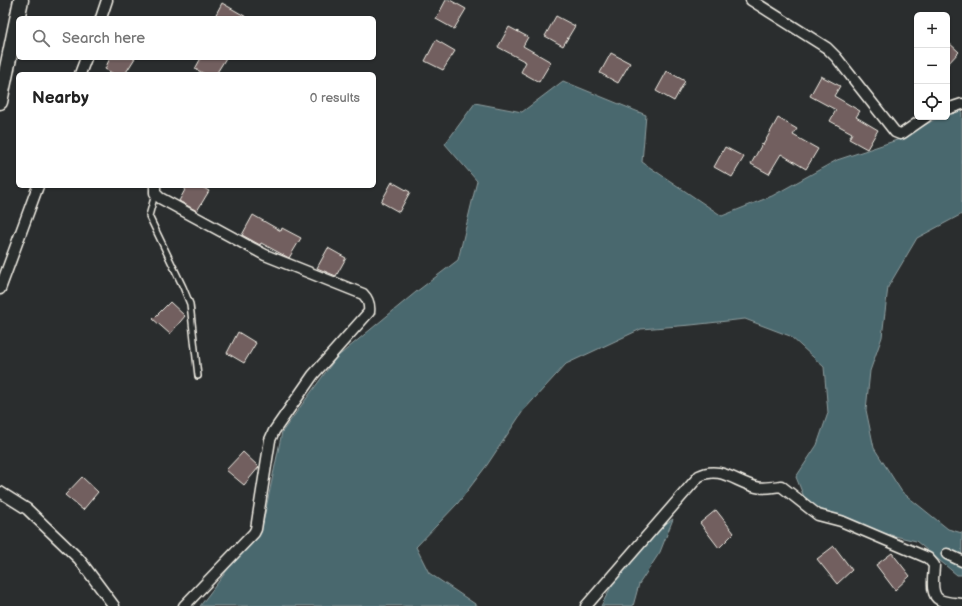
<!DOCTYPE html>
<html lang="en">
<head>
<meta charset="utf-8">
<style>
  body { margin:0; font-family:"Balsamiq Sans",sans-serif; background:#f2f2f2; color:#222 }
  .controls { position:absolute; right:12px; top:12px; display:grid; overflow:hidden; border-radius:6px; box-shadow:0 1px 3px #0004 }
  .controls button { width:36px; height:36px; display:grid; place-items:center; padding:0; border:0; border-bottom:1px solid #e0e0e0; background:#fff; color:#222; font:20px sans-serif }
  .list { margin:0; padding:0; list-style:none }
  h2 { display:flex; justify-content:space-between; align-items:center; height:52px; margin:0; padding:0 16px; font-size:17px }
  h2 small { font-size:13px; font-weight:400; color:#767676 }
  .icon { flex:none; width:22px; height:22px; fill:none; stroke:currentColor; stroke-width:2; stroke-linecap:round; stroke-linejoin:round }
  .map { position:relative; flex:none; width:962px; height:606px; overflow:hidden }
  .search { position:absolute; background:#fff; box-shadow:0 1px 3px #0004; left:16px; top:16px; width:360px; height:44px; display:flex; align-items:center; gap:10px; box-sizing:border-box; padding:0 14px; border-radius:6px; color:#767676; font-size:15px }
  .panel { position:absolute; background:#fff; box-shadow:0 1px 3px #0004; left:16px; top:72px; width:360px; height:116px; border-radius:6px }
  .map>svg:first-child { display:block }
  .water { fill:#4a676e; stroke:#8e9e9f }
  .building { fill:#725f5f; stroke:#f4f1e8 }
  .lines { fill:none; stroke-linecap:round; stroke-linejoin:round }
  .lane-casing { stroke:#f4f1e8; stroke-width:8 }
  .street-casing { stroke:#f4f1e8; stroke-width:13 }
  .secondary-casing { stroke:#f4f1e8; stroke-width:17 }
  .lane { stroke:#2a2d2e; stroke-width:5 }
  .street { stroke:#2a2d2e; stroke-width:10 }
  .secondary { stroke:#2a2d2e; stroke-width:14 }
</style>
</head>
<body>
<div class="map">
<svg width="962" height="606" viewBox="0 0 962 606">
  <rect width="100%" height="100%" fill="#2a2d2e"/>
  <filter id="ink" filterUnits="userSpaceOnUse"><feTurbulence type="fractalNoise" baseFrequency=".025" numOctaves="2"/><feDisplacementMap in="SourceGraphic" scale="8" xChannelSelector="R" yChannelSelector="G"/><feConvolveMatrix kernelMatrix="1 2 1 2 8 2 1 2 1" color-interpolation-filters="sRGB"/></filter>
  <g filter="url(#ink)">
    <!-- water -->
    <g class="water">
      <path d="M 563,81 L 646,115 L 642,162 L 722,216 L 772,196 L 837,160 L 900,139 L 939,117 L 947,117 L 947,114 L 962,110 L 962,214 L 917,238 L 888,287 L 882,337 L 870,371 L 866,410 L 874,448 L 902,492 L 948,529 L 962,533 L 962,575 L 957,575 L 916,541 L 878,532 L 845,517 L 818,509 L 804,497 L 796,477 L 817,445 L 828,413 L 824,367 L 790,336 L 745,319 L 691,325 L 641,329 L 566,364 L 523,411 L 487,465 L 458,503 L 416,547 L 429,573 L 478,606 L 200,606 L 263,523 L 282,432 L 336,358 L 416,292 L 458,260 L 477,181 L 445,144 L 475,103 L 522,112 Z"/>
      <path d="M 673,519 L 660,552 L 639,584 L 633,606 L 601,606 L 620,570 L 649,535 Z"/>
    </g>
    <!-- building -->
    <g class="building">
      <path d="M 446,0 L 450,0 L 466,9 L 454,29 L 436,19 Z"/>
      <path d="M 222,3 L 248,18 L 214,18 Z"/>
      <path d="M 556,16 L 575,26 L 563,46 L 545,36 Z"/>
      <path d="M 509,27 L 528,37 L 523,46 L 551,62 L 539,82 L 521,72 L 526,62 L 498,47 Z"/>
      <path d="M 436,40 L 455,51 L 443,70 L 425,61 Z"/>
      <path d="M 947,41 L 959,52 L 947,65 Z"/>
      <path d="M 611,53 L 630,63 L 618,83 L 600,73 Z"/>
      <path d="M 110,58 L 135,58 L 125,74 L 114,74 L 105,69 Z"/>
      <path d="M 201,58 L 226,58 L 216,74 L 205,74 L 195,69 Z"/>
      <path d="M 667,71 L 685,81 L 674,101 L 656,91 Z"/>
      <path d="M 821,76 L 840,86 L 834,96 L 860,111 L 856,117 L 878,130 L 867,149 L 849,139 L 852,133 L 830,121 L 836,110 L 810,96 Z"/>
      <path d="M 778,118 L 797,129 L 793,135 L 818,149 L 806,169 L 781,154 L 769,174 L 751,164 L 762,144 L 763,145 Z"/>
      <path d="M 725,147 L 744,157 L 732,177 L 714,167 Z"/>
      <path d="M 392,182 L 410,192 L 399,212 L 381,202 Z"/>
      <path d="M 187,186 L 200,186 L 209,191 L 197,211 L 179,201 Z"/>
      <path d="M 253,215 L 281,231 L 282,228 L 301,238 L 289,258 L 261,243 L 260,245 L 242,235 Z"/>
      <path d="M 328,248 L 346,258 L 336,276 L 317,268 Z"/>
      <path d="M 170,302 L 185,316 L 170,334 L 153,319 Z"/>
      <path d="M 238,332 L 256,343 L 244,363 L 227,353 Z"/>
      <path d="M 243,452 L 259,467 L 244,485 L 226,470 Z"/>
      <path d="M 82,477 L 98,492 L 83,510 L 65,495 Z"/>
      <path d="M 716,510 L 734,533 L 719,548 L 700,523 Z"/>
      <path d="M 834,546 L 852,570 L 837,584 L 817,559 Z"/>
      <path d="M 892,553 L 910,576 L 895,590 L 876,565 Z"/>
    </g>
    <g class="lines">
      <!-- lane casing -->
      <g class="lane-casing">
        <path id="lane" d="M 155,194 L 149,216 L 183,287 L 190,304 L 198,376"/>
      </g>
      <!-- street casing -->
      <g class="street-casing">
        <g id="street">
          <path d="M 751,0 L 827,48 L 836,57 L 895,132 L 900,134 L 903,133 L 926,117"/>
          <path d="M 101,18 L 107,0"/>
          <path d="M 80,74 L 86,58"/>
          <path d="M 947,109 L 962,104"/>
          <path d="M 155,186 L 155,193 L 160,198 L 265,255 L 363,294 C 368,299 370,304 369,312 L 313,375 L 274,431 L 270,440 L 256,529 L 254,533 L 184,606"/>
          <path d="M 0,289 L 38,186"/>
          <path d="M 0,492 L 27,509 L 79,559 L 114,606"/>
          <path d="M 947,554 L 962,561"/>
          <path d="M 586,606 L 699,476 C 719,465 736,482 756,487 C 763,489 773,487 781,486 L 818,515 L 841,521 L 928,558 L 934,565 C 934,574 929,595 940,600 C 946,603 955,603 962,604"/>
        </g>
      </g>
      <!-- secondary casing -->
      <g class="secondary-casing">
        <path id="secondary" d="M 0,102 L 21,0"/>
      </g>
      <!-- lane -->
      <use href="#lane" class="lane"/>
      <!-- street -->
      <use href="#street" class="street"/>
      <!-- secondary -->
      <use href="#secondary" class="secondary"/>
    </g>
  </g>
</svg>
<div class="controls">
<button>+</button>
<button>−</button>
<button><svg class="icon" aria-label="locate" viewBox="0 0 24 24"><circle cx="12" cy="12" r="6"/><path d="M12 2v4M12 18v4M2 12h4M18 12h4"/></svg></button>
</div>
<div class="search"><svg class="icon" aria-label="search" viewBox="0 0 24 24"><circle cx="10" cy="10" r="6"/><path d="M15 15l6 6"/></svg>Search here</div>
<section class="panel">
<h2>Nearby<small>0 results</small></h2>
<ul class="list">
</ul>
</section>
</div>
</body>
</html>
